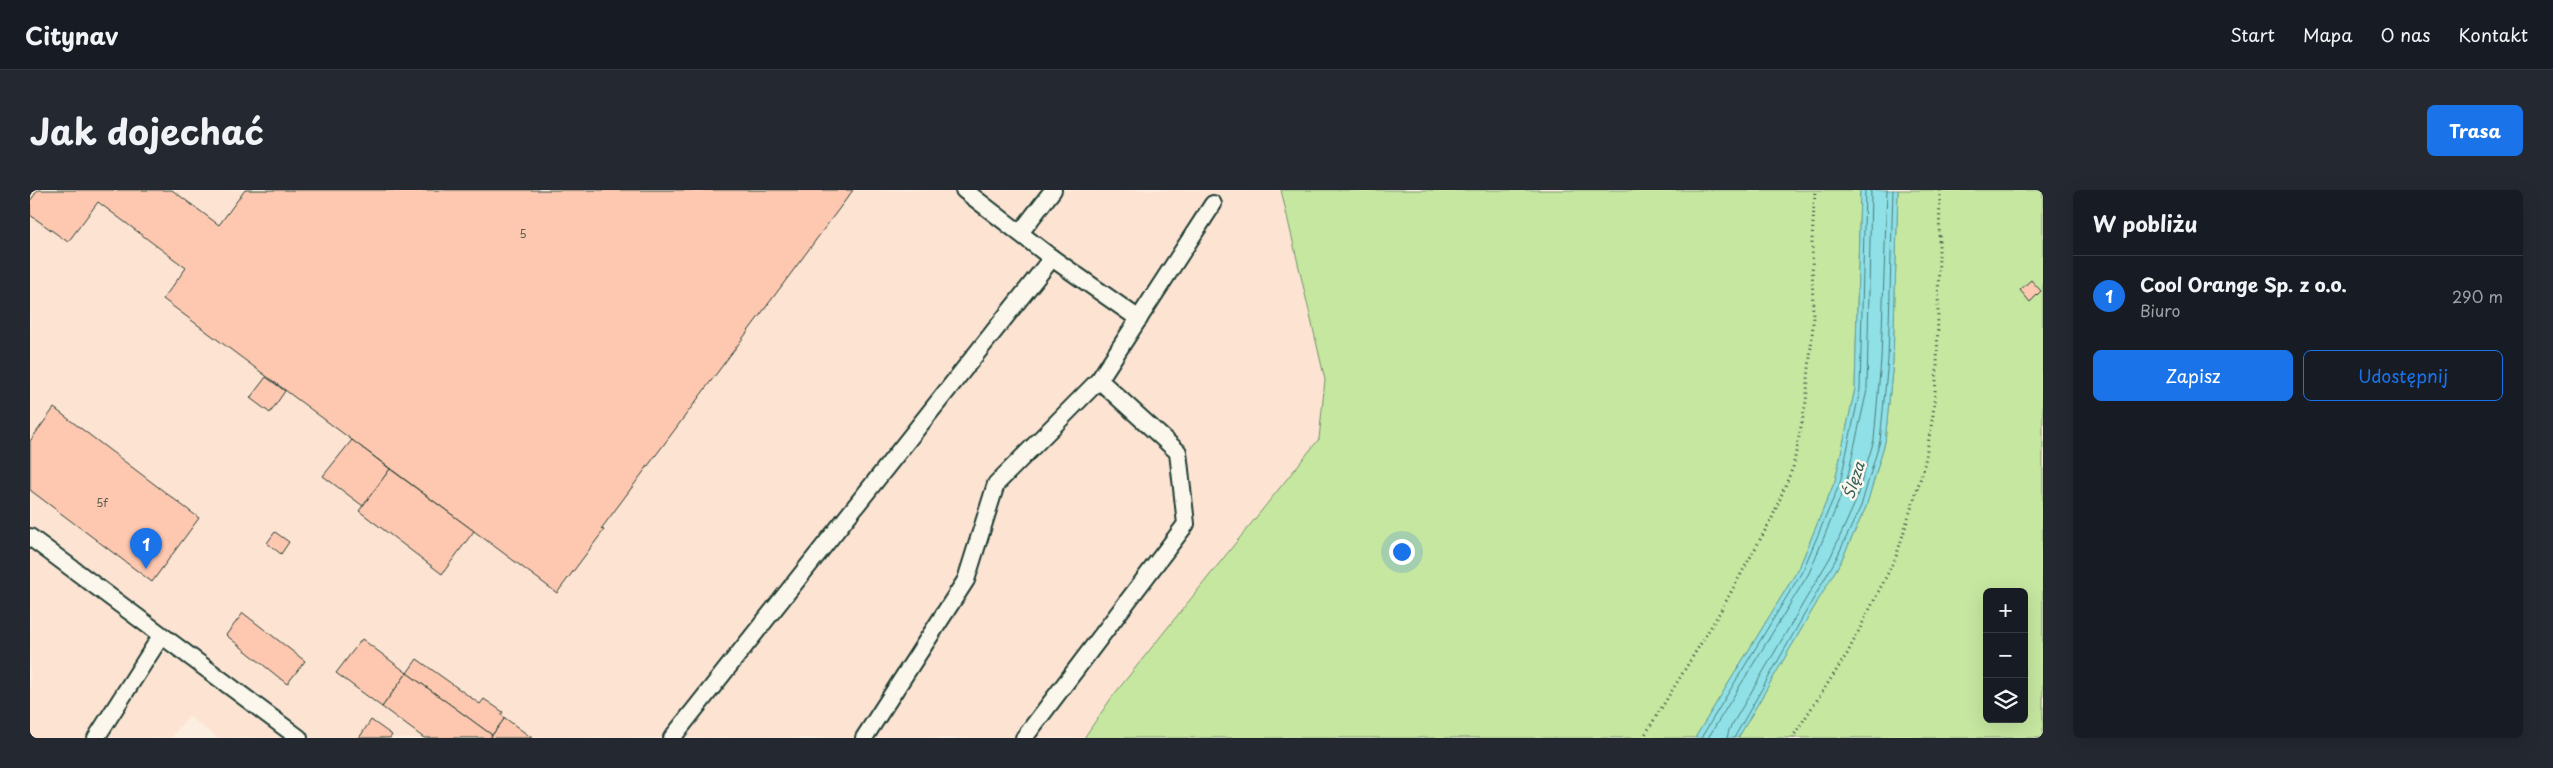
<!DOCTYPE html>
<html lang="pl">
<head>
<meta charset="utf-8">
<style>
  body { margin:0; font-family:"Playpen Sans",sans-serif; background:#242831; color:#f1f3f6 }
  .controls { position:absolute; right:15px; bottom:15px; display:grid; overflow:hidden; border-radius:8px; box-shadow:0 5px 20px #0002 }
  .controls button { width:45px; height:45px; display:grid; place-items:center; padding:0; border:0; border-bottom:1px solid #363941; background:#171b24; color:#f1f3f6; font:25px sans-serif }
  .you { position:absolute; left:1371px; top:361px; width:18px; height:18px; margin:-12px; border:4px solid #fff; border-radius:50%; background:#1a73e8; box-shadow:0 0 0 8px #1a73e833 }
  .badge { display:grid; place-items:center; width:32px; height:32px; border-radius:50%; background:#1a73e8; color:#fff; font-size:16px; font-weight:700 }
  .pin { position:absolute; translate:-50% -41px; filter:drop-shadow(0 1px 2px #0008) }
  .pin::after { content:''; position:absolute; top:26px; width:18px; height:15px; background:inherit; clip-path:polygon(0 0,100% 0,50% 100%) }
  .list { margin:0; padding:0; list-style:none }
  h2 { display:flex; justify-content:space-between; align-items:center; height:65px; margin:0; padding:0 20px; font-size:21px }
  h2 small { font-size:16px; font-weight:400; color:#9ea1a6 }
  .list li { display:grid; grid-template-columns:32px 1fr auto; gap:15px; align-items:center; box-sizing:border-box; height:80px; padding:0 20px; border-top:1px solid #363941 }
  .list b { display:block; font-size:19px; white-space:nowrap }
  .list p { margin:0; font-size:16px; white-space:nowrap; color:#9ea1a6 }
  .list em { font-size:16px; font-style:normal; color:#9ea1a6 }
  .actions { display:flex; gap:10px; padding:15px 20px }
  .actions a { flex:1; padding:11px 0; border:1px solid #1a73e8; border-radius:8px; text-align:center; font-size:18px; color:#1a73e8 }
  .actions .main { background:#1a73e8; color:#fff }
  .icon { flex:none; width:28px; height:28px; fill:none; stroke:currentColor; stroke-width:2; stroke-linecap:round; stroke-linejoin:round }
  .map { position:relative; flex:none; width:2013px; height:548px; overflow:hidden; border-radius:8px }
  header { display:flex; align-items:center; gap:30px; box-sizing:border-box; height:70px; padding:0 25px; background:#171b24; border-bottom:1px solid #363941 }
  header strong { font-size:24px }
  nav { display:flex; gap:28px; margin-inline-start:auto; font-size:18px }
  .intro { display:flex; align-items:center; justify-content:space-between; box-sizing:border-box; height:120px; padding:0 30px }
  h1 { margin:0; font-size:35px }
  .button { padding:12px 22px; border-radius:8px; background:#1a73e8; color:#fff; font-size:18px; font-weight:700 }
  main { display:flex; gap:30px; padding:0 30px }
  aside { flex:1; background:#171b24; border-radius:8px; box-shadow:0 5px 20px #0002 }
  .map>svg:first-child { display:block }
  .built { fill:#fde3d2 }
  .green { fill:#c6e7a0; stroke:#72926a; fill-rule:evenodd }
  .water { fill:#8fe0e7; stroke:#629f9f }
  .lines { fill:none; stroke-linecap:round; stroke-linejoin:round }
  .shore { stroke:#4c7e7c; stroke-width:1 }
  .building { fill:#fec8b0; stroke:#1f3d34 }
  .lane-casing { stroke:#1f3d34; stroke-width:20 }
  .path { stroke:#1f3d34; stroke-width:3; stroke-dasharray:1 4; stroke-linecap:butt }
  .lane { stroke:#fbf7ec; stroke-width:16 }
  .labels { text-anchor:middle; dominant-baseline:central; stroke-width:5; stroke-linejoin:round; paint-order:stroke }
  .number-label { font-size:11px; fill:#576053 }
  .water-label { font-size:15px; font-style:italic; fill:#355e58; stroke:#fbf7ec }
</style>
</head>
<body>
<header>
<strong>Citynav</strong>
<nav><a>Start</a><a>Mapa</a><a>O nas</a><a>Kontakt</a></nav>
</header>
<div class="intro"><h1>Jak dojechać</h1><a class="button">Trasa</a></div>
<main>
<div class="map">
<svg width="2013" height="548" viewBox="0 0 2013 548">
  <rect width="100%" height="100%" fill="#fceee0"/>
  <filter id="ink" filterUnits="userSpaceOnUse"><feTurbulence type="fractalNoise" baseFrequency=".02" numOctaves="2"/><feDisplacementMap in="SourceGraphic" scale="10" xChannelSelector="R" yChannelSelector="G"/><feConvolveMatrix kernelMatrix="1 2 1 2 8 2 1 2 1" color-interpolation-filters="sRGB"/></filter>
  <g filter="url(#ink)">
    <!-- built -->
    <path class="built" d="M 0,0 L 1251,0 L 1295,190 L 1289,249 L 1059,548 L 188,548 L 158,526 L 141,548 L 0,548 Z"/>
    <!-- green -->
    <g class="green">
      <path d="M 1251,0 L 1830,0 L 1825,199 L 1805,291 L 1769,378 L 1665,548 L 1054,548 L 1082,507 L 1289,249 L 1295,190 Z"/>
      <path d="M 1868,0 L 2013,0 L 2013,548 L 1708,548 L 1811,371 L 1836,317 L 1855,252 L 1863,171 ZM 1957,402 L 1994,402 L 1994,529 L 1957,529 Z"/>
    </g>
    <!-- water -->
    <path class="water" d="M 1830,0 L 1868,0 L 1863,171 L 1855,252 L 1836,317 L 1811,371 L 1708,548 L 1665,548 L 1769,378 L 1805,291 L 1825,199 Z"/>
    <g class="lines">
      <!-- shore -->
      <g class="shore">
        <path d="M 1671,548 L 1773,380 L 1810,293 L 1830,200 L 1835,0"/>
        <path d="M 1678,548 L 1779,383 L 1816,294 L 1837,200 L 1841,0"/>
        <path d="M 1697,548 L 1699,540 L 1801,366 L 1825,313 L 1844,250 L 1851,170 L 1857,0"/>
        <path d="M 1704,548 L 1806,369 L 1831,316 L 1850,251 L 1858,170 L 1863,0"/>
      </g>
    </g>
    <!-- building -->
    <g class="building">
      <path d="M 8,0 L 142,0 L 189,35 L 215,0 L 823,0 L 571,339 L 574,340 L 527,403 L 133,109 L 156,78 L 68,12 L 38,52 L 0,25 L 0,11 Z"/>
      <path d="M 2001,90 L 2011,101 L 2000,112 L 1990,100 Z"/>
      <path d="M 236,187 L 255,201 L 240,223 L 220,208 Z"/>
      <path d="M 24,218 L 169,328 L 122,392 L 0,300 L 0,251 Z"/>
      <path d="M 322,250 L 360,279 L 333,316 L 293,286 Z"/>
      <path d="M 360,279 L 444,341 L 412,384 L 329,321 Z"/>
      <path d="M 245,342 L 259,352 L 251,364 L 237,353 Z"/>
      <path d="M 213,423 L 275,471 L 257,494 L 196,445 Z"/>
      <path d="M 332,449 L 377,483 L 352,517 L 306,483 Z"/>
      <path d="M 387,469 L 450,514 L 454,509 L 473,522 L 471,525 L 475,528 L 462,545 L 377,483 Z"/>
      <path d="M 377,483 L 462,545 L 460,548 L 394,548 L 352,517 Z"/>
      <path d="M 475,528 L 502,548 L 460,548 Z"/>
      <path d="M 341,530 L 362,545 L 360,548 L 329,548 Z"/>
    </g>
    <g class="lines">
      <!-- lane casing -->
      <g class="lane-casing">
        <g id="lane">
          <path d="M 990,43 L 1023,0"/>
          <path d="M 1022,68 L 1109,129"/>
          <path d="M 0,347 L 269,548"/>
          <path d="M 66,548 L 131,446"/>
          <path d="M 642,548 L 1022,68 L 934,0"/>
          <path d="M 834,548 L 936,390 L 966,294 L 1069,190 L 1183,14"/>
          <path d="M 994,548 L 1156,334 L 1148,262 L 1069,190"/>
        </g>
      </g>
      <!-- path -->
      <g class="path">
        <path d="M 1613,548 L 1690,422 L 1742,328 L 1763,277 L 1776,212 L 1783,134 L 1782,50 L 1785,0"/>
        <path d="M 1762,548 L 1817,464 L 1866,367 L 1894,277 L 1903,225 L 1907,179 L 1910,0"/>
      </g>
      <!-- lane -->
      <use href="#lane" class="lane"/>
    </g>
  </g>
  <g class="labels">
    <!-- number labels -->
    <g class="number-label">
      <text x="493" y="43">5</text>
      <text x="72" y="312">5f</text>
    </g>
    <!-- water labels -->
    <g class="water-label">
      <text transform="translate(1823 290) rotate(-72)">Ślęza</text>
    </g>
  </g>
</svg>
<div class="controls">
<button>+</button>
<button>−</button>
<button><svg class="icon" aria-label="layers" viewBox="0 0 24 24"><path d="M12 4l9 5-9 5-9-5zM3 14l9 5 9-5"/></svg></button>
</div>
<div class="you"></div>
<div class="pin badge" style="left:116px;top:379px">1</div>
</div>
<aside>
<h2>W pobliżu<small></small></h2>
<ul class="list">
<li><span class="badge">1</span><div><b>Cool Orange Sp. z o.o.</b><p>Biuro</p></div><em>290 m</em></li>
</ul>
<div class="actions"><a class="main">Zapisz</a><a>Udostępnij</a></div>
</aside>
</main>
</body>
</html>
